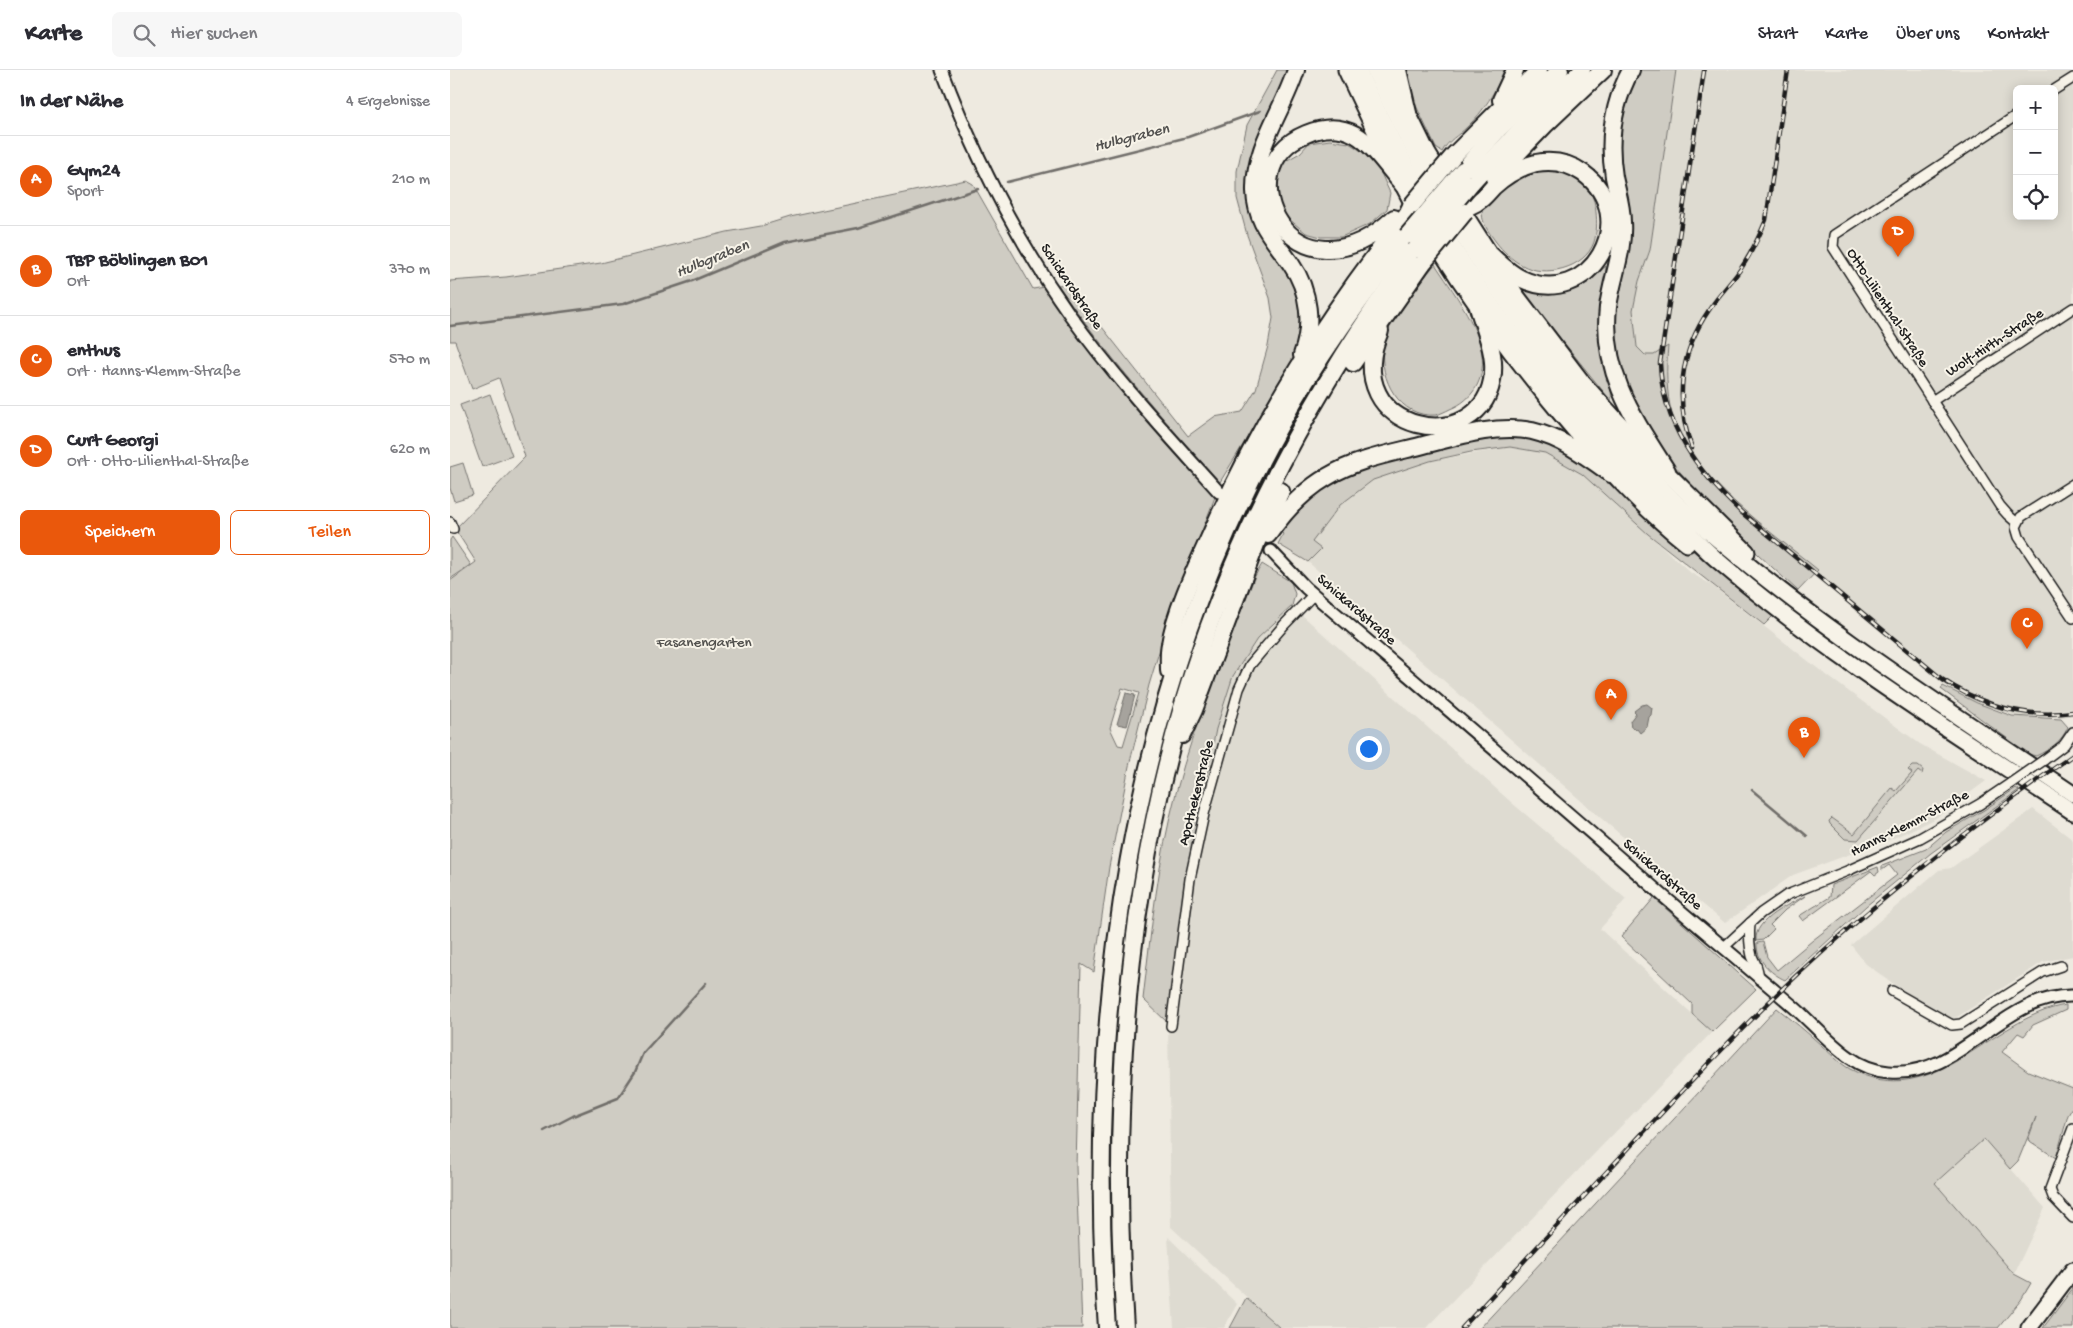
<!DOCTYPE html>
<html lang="de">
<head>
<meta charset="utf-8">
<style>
  body { margin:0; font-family:"Gochi Hand",sans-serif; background:#f7f7f7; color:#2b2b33 }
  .controls { position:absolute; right:15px; top:15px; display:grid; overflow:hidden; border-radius:8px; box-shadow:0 2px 12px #0003 }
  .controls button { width:45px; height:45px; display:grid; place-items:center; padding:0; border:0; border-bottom:1px solid #e1e1e2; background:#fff; color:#2b2b33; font:25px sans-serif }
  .you { position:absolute; left:918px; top:678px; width:18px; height:18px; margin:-12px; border:4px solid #fff; border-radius:50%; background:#1a73e8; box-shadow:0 0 0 8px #1a73e833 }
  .badge { display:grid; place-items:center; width:32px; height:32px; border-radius:50%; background:#ea580c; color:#fff; font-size:16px; font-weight:700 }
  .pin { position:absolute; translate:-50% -41px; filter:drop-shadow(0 1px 2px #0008) }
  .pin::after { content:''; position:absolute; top:26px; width:18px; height:15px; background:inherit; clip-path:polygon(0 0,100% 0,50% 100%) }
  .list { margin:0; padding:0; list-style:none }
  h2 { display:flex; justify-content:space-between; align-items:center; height:65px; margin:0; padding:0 20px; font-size:21px }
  h2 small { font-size:16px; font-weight:400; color:#7c7c81 }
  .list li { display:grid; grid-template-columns:32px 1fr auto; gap:15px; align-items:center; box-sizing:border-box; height:90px; padding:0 20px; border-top:1px solid #e1e1e2 }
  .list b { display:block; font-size:19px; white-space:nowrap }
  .list p { margin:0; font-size:16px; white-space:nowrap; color:#7c7c81 }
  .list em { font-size:16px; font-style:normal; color:#7c7c81 }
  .actions { display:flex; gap:10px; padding:15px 20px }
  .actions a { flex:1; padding:11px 0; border:1px solid #ea580c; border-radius:8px; text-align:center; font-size:18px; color:#ea580c }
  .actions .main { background:#ea580c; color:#fff }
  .icon { flex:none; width:28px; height:28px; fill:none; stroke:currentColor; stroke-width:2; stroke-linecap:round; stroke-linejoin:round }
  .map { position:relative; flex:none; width:1623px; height:1258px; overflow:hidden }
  header { display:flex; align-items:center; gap:30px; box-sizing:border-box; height:70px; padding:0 25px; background:#fff; border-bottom:1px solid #e1e1e2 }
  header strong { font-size:24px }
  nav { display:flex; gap:28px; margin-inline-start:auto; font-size:18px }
  .search { width:350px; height:45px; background:#f7f7f7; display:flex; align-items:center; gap:12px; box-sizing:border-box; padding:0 18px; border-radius:8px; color:#7c7c81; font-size:19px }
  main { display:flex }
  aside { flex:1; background:#fff }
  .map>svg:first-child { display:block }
  .built { fill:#dedbd1; fill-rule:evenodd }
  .green { fill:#cfccc3; stroke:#767470; fill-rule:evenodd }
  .water { fill:#a6a39d; stroke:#6f6d69 }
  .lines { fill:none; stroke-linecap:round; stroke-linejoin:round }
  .stream { stroke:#6f6d69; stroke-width:2.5 }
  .minor-casing { stroke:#1c1c1c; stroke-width:12 }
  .tertiary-casing { stroke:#1c1c1c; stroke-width:15 }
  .primary-casing { stroke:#1c1c1c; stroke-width:19 }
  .trunk-casing { stroke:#1c1c1c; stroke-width:19 }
  .motorway-casing { stroke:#1c1c1c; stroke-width:20 }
  .minor { stroke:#f7f3e8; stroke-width:9 }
  .tertiary { stroke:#f7f3e8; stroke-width:11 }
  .primary { stroke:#f7f3e8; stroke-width:15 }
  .trunk { stroke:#f7f3e8; stroke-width:15 }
  .motorway { stroke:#f7f3e8; stroke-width:16 }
  .rail-casing { stroke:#1c1c1c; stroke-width:4.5 }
  .rail { stroke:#f7f3e8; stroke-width:2.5; stroke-dasharray:8; stroke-linecap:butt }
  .minor-bridge-casing { stroke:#1c1c1c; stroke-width:12; stroke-linecap:butt }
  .motorway-bridge-casing { stroke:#1c1c1c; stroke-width:20; stroke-linecap:butt }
  .minor-bridge { stroke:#f7f3e8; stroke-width:9 }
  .motorway-bridge { stroke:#f7f3e8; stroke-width:16 }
  .labels { text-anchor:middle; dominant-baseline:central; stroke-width:4; stroke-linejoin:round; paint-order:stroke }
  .street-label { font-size:15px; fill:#1c1c1c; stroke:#f7f3e8 }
  .park-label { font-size:15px; fill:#52514e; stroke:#f7f3e8 }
  .water-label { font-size:16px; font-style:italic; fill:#535250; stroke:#f7f3e8 }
</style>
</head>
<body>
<header>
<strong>Karte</strong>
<div class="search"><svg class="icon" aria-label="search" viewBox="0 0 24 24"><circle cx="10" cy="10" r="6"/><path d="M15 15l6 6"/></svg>Hier suchen</div>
<nav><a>Start</a><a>Karte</a><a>Über uns</a><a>Kontakt</a></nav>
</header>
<main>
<aside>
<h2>In der Nähe<small>4 Ergebnisse</small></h2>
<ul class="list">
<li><span class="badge">A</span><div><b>Gym24</b><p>Sport</p></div><em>210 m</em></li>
<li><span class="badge">B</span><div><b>TBP Böblingen B01</b><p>Ort</p></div><em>370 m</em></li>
<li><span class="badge">C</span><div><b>enthus</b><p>Ort · Hanns-Klemm-Straße</p></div><em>570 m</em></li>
<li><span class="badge">D</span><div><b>Curt Georgi</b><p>Ort · Otto-Lilienthal-Straße</p></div><em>620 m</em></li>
</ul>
<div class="actions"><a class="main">Speichern</a><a>Teilen</a></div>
</aside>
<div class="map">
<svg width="1623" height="1258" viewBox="0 0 1623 1258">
  <rect width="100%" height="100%" fill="#eeeae0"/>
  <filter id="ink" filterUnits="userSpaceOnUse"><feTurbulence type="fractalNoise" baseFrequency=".02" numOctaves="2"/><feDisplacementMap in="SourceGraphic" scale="10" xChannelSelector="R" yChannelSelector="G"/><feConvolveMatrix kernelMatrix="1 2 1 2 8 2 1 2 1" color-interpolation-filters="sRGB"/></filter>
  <g filter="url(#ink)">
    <!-- built -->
    <g class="built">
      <path d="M 1226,0 L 1623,0 L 1623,639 L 1591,641 L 1565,639 L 1544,633 L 1511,618 L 1497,608 L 1509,619 L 1542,634 L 1564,640 L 1589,642 L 1623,640 L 1623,645 L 1614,647 L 1590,647 L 1563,645 L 1524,631 L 1490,611 L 1270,427 L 1222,359 L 1214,307 L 1221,344 L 1228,359 L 1222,343 L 1218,321 L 1217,277 L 1204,285 L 1195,285 L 1187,277 L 1183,240 L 1189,211 L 1200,180 ZM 1567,19 L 1604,19 L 1604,146 L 1567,146 Z"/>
      <path d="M 1060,377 L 1096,383 L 1132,404 L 1241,503 L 1260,514 L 1371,601 L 1470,674 L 1536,711 L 1486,748 L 1444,768 L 1343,805 L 1275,853 L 1152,749 L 858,492 L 871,479 L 861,472 L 875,452 L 890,435 L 923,410 L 980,391 Z"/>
      <path d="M 842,536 L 1062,733 L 1176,829 L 1150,859 L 1262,962 L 976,1258 L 830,1258 L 721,1157 L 718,953 L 744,771 L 766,659 L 783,607 L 807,569 Z"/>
      <path d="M 1583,739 L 1623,770 L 1623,886 L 1593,892 L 1507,947 L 1500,948 L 1466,930 L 1416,894 L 1401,875 L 1489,800 L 1501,798 Z"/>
      <path d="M 1535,1069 L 1595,1138 L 1564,1204 L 1485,1113 Z"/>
      <path d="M 718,1167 L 787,1234 L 774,1258 L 724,1258 Z"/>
    </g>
    <!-- green -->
    <g class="green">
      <path d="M 827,0 L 841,0 L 802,94 L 834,191 L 854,235 L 846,284 L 837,303 L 770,412 C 712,348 658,287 608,215 L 618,214 L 738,366 L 764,347 L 792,342 L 806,319 L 818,276 L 823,248 L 820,228 L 797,165 L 787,128 L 787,101 L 797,55 Z"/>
      <path d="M 955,0 L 1054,0 C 1046,21 1034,41 1017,57 C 1008,66 998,70 992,82 L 986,78 L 961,25 Z"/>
      <path d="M 1185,0 L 1226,0 L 1200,180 L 1189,211 L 1183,240 L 1187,277 L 1195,285 L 1204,285 L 1218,276 C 1216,298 1216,323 1222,344 C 1242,409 1317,458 1368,500 L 1348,521 L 1283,461 L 1213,383 L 1189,350 L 1163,273 L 1166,87 L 1176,19 Z"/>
      <path d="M 880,70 L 899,73 L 925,90 L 940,123 L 937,139 L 920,154 L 891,167 L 871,167 L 856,163 L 839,149 L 832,141 L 826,122 L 826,111 L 832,93 L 850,83 L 859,73 Z"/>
      <path d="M 1097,98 C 1106,100 1120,101 1127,106 C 1138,114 1145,128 1146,142 C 1147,152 1147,162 1144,172 C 1135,199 1094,208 1072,195 C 1063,191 1052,180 1046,172 C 1038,161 1028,149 1034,134 L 1070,105 Z"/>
      <path d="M 516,110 L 523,114 L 583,219 L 595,217 L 657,299 L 765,427 L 722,539 L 699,615 L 679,696 L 659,797 L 644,902 L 631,894 L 626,1097 L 632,1258 L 0,1258 L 0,511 L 26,492 L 5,459 L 75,387 L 49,308 L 22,319 L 5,271 L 0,271 L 0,211 L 56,207 L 151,193 L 277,162 L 311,156 L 340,147 ZM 672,618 L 689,623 L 673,676 L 668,675 L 660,658 Z"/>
      <path d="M 985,194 C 1002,220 1028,254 1032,285 C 1035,309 1023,330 1000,339 C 996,341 990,344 986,345 C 949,348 929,309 933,277 C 937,250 969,215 985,194 Z"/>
      <path d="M 1156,196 C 1154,226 1152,267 1156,297 C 1157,309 1163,319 1161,331 L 1073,222 L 1075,219 C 1114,229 1128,222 1156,196 Z"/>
      <path d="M 40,324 L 62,386 L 32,397 L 10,335 Z"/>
      <path d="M 1080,364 L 1135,388 L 1192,439 L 1323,546 L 1314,555 L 1198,464 L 1132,404 L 1095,383 L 1060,377 L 1021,382 L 980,391 L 923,410 L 890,435 L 862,472 L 871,479 L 858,492 L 828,474 L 833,464 L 830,461 L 839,442 L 904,397 L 1023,366 Z"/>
      <path d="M 13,393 L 23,425 L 4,431 L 0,418 L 0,397 Z"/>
      <path d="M 2,467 L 21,495 L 0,509 L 0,470 Z"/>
      <path d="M 812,494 L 841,512 L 845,524 L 842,536 L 807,569 L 783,606 L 766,659 L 744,771 L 718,953 L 693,929 C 701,861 708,790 726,723 C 746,647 776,579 805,506 Z"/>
      <path d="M 1493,616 L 1527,633 L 1562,646 L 1611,649 L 1618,657 C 1611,672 1601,679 1586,686 L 1578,684 L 1491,619 Z"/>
      <path d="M 1462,696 L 1468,696 L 1473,700 L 1472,704 L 1468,701 L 1408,770 L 1395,769 L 1380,754 L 1379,751 L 1382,748 L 1404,764 L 1442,718 L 1446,721 L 1462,703 L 1458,700 Z"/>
      <path d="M 1566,718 L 1569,720 L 1481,783 L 1416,836 L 1335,910 C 1320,903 1306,890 1307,873 L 1313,872 L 1317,887 L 1327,900 L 1363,870 L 1447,805 L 1439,795 L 1432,800 L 1432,796 L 1476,779 L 1496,762 L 1534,740 Z"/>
      <path d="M 1428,797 L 1429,802 L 1425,805 L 1421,801 L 1353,851 L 1349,846 L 1380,827 L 1381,815 Z"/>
      <path d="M 1355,826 L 1335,840 L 1320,855 L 1324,859 L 1313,870 L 1306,871 C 1304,849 1340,834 1355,826 Z"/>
      <path d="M 1204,828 L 1306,919 L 1262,962 L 1242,944 L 1242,934 L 1171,867 Z"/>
      <path d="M 1616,935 L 1616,940 L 1583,955 L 1574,966 L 1568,963 L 1552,982 L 1578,1001 L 1623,1019 L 1623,1037 L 1618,1045 L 1606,1088 L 1578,1070 L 1586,1047 L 1568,1091 L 1560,1099 L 1534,1069 L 1485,1113 L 1564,1204 L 1581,1213 L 1571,1230 L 1548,1258 L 1030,1258 L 1327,938 C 1342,950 1357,962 1371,975 C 1380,983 1389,993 1400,999 C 1484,1044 1540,947 1616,935 Z"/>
      <path d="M 1623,1218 L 1623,1258 L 1593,1258 Z"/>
      <path d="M 796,1228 L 830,1258 L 780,1258 Z"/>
    </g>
    <!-- water -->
    <g class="water">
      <path d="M 676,623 L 685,625 L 677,656 L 667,654 Z"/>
      <path d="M 1197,634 L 1202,638 L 1201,645 L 1199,647 L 1197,657 L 1190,663 L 1187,659 L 1181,657 L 1180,651 L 1186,643 L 1184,641 L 1192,635 Z"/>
    </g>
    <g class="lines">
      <!-- stream -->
      <g class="stream">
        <path d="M 557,112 L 738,67 L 810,41"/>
        <path d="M 0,256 L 173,234 L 242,211 L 335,172 L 408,158 L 528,119"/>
        <path d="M 1302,720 L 1357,766"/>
        <path d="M 94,1061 L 123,1046 L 168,1028 L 185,1002 L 193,983 L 256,913"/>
      </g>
      <!-- minor casing -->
      <g class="minor-casing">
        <g id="minor">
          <path d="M 1604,20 L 1623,8"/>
          <path d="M 1482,331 L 1623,238"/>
          <path d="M 1623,414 L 1571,447 L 1566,457 L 1569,467 L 1623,548"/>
          <path d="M 0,452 L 3,459"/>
          <path d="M 1567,453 L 1558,445 L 1550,436 L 1383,177 L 1384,165 L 1567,45"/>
          <path d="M 1594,690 L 1614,675 L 1623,662"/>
          <path d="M 1300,853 C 1299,864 1299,875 1302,886 C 1306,896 1308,896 1309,909"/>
          <path d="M 1273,878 L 1311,843 L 1337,825 L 1397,801 L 1470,768 L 1530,734 L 1561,713"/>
          <path d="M 1442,921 L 1502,955 L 1511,954 L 1593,902 L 1611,896"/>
          <path d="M 721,956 L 740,809 L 754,744 L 789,619 L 800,595 L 834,555 L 864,524"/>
          <path d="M 1623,1058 L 1600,1119 L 1603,1127 L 1623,1148"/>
        </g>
      </g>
      <!-- tertiary casing -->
      <g class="tertiary-casing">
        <g id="tertiary">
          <path d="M 492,0 C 525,87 566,169 620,245 C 665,308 718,365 769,422"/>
          <path d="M 821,481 L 856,518 C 975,620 1094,721 1212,825 C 1256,863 1301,900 1345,938 C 1363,954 1379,973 1399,987 C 1410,995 1424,1001 1439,1002 C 1511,1008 1552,924 1623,926"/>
        </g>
      </g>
      <!-- primary casing -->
      <g class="primary-casing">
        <path id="primary" d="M 1579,1258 L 1623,1200"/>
      </g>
      <!-- trunk casing -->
      <g class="trunk-casing">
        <g id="trunk">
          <path d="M 896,0 L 927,65 L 968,144"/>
          <path d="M 908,0 L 939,64 L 977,134"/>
          <path d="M 924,0 L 952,58 L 986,121"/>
          <path d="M 937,0 L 978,84 L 995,112"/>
          <path d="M 1008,134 L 1066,225 L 1133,313 L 1189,375 L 1297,482"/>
          <path d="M 999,143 C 1047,224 1103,299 1166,369 C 1191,396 1217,425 1245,450 C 1362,553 1494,637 1623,724"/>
          <path d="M 990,156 C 1053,261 1129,355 1216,440 C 1232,456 1248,473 1266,489 C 1376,584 1501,661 1623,742"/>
          <path d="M 981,166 C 1021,230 1066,291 1115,349 C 1153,394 1191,437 1237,474"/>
        </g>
      </g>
      <!-- motorway casing -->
      <g class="motorway-casing">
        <g id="motorway">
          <path d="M 846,0 C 833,41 804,77 805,121 C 806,154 824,169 841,194 C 860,221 863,255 852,285"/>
          <path d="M 948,0 L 958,43"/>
          <path d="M 1181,0 C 1163,33 1158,70 1164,107 C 1167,122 1172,136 1172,152 C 1174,181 1162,208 1158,237 C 1151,303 1184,349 1217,401"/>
          <path d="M 1051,30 L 1065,0"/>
          <path d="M 1004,85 L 1089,0"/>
          <path d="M 1013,100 L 1049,59 L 1110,0"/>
          <path d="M 1044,108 L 1095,55 L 1153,0"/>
          <path d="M 1021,113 L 1080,49 L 1132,0"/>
          <path d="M 1020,136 C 1030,132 1036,125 1043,117 C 1055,106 1070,97 1086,93 C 1103,90 1119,93 1133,103 C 1194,147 1139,241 1072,209 C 1058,203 1048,191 1036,181"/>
          <path d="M 944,148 C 843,241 772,98 856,64 C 906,43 925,83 953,115"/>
          <path d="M 930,261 C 886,364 1035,392 1043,303 C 1045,281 1034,258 1028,237"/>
          <path d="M 903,293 L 973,193"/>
          <path d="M 818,465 C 834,442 853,421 877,407 C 905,390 938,384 970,376 C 1006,367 1045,354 1082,361 C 1112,368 1136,386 1161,404"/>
          <path d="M 719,601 C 719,592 718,583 720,574 C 725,541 747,495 761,464 C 812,347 877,245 957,144 L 961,136"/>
          <path d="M 732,665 L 744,640 L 808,469 L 831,421"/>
          <path d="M 657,1258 C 635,946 678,625 833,350 C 869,285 913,226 957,166"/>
          <path d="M 675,1258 C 661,1046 674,831 735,627 C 782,470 868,312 965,180"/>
        </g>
      </g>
      <!-- minor -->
      <use href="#minor" class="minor"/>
      <!-- tertiary -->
      <use href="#tertiary" class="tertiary"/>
      <!-- primary -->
      <use href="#primary" class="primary"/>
      <!-- trunk -->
      <use href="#trunk" class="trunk"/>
      <!-- motorway -->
      <use href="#motorway" class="motorway"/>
      <!-- rail casing -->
      <g class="rail-casing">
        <g id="rail">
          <path d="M 1254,1 L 1210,293 C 1212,354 1248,402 1291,442 L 1493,610 C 1533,636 1575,649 1623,642"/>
          <path d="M 1242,378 C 1224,331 1230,282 1259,240 C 1267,227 1278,216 1287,204 C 1300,187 1308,169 1316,150 L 1338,0"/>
          <path d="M 1012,1258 C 1067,1199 1121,1140 1176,1081 C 1231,1022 1287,962 1346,906 C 1433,825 1526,753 1623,685"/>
        </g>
      </g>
      <!-- rail -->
      <use href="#rail" class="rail"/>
      <!-- minor-bridge casing -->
      <g class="minor-bridge-casing">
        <path id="minor-bridge" d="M 1561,713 L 1594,690"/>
      </g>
      <!-- motorway-bridge casing -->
      <g class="motorway-bridge-casing">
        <g id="motorway-bridge">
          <path d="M 961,136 L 1004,85"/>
          <path d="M 957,166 L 1013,100"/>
          <path d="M 965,180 L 1021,113"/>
          <path d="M 973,193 L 1015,142"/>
        </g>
      </g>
      <!-- minor-bridge -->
      <use href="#minor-bridge" class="minor-bridge"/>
      <!-- motorway-bridge -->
      <use href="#motorway-bridge" class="motorway-bridge"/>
    </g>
  </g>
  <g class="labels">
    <!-- street labels -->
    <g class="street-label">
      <text transform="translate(621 217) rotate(56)">Schickardstraße</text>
      <text transform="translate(1437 238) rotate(57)">Otto-Lilienthal-Straße</text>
      <text transform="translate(1545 273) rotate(-33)">Wolf-Hirth-Straße</text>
      <text transform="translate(906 540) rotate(41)">Schickardstraße</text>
      <text transform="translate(747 723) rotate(-76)">Apothekerstraße</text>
      <text transform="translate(1460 754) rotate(-27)">Hanns-Klemm-Straße</text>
      <text transform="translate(1212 805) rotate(41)">Schickardstraße</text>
    </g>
    <!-- park labels -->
    <g class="park-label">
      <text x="254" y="573">Fasanengarten</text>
    </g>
    <!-- water labels -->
    <g class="water-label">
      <text transform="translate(682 69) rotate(-14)">Hulbgraben</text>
      <text transform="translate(263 190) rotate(-22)">Hulbgraben</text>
    </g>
  </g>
</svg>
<div class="controls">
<button>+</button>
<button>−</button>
<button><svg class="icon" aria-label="locate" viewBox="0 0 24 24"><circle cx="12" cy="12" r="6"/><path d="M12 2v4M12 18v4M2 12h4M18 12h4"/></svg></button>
</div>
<div class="you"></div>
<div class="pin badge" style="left:1161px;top:650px">A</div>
<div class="pin badge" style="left:1354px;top:688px">B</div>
<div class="pin badge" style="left:1577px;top:579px">C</div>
<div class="pin badge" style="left:1448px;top:187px">D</div>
</div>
</main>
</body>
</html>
